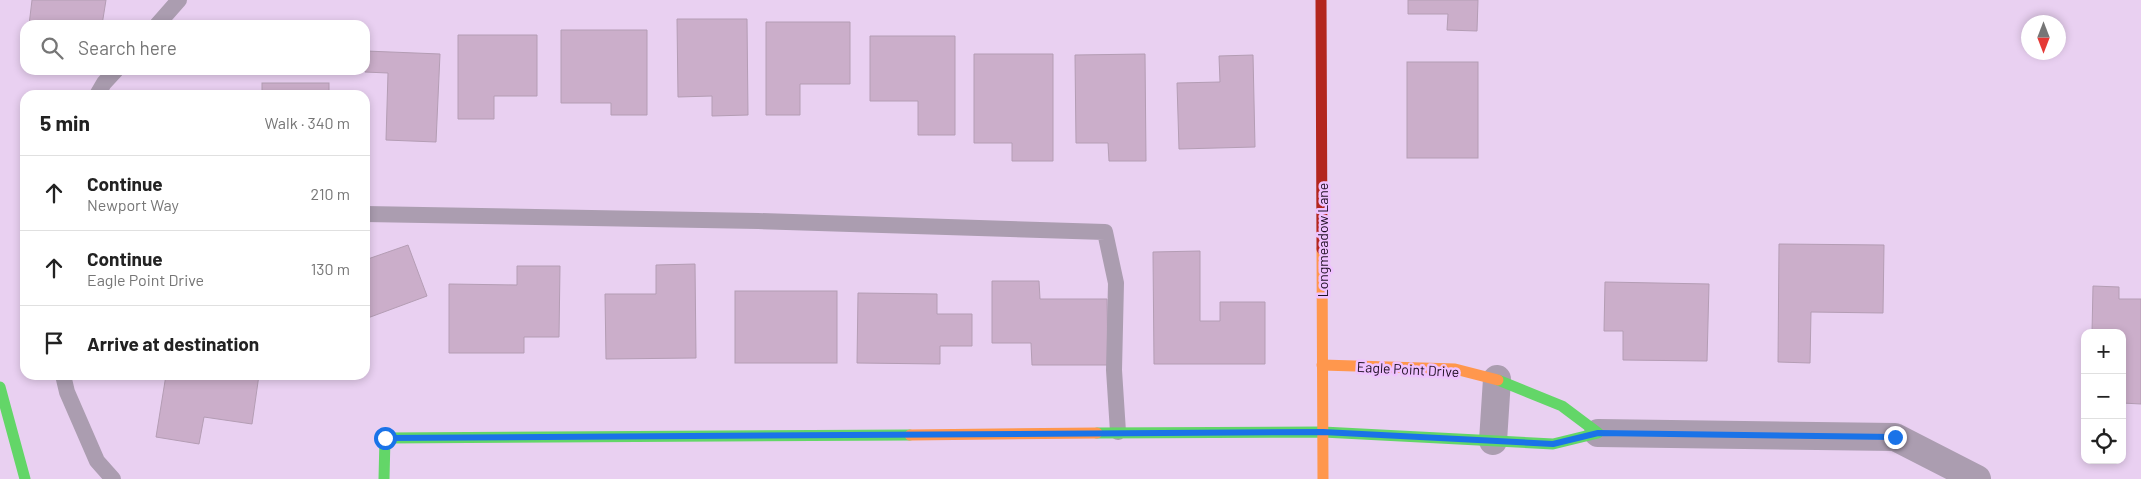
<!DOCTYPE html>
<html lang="en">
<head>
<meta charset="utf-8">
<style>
  body { margin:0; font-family:Barlow,sans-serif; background:#f6f6f6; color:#222 }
  .controls { position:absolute; right:15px; bottom:15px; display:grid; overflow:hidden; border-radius:10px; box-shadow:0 2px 8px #0003 }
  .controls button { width:45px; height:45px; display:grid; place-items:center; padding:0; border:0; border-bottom:1px solid #e0e0e0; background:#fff; color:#222; font:25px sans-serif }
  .compass { position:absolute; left:2021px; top:15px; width:45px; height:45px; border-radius:50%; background:#fff; box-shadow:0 2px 8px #0003; rotate:180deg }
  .stop { position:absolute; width:15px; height:15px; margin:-11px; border:4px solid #1a73e8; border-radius:50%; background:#fff }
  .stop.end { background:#1a73e8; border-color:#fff; box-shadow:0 1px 5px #0008 }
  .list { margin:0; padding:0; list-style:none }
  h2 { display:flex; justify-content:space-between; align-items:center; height:65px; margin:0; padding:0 20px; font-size:21px }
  h2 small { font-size:16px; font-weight:400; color:#767676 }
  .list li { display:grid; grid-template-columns:32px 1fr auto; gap:15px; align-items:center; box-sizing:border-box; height:75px; padding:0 20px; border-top:1px solid #e0e0e0 }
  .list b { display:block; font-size:19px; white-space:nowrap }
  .list p { margin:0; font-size:16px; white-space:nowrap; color:#767676 }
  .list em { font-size:16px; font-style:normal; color:#767676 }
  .icon { flex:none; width:28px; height:28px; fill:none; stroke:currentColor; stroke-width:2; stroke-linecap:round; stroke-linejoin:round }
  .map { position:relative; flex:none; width:2141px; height:479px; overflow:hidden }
  .search { position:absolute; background:#fff; box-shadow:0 2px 8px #0003; left:20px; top:20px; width:350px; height:55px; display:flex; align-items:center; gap:12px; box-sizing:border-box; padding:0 18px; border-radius:15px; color:#767676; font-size:19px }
  .panel { position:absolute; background:#fff; box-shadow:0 2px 8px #0003; left:20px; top:90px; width:350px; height:290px; border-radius:15px }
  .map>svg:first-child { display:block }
  .building { fill:#cbaeca; stroke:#b49db4 }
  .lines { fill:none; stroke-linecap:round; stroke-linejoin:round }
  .lane { stroke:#ab9db0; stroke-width:16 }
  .street { stroke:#ab9db0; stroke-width:28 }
  .fast { stroke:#63d668; stroke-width:11 }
  .slow { stroke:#ff974d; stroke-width:11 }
  .jam { stroke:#b3261e; stroke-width:11 }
  .route { stroke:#1a73e8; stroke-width:6 }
  .labels { text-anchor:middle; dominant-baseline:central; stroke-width:5; stroke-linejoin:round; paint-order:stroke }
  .street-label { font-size:14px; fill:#1e0e23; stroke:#efc2ff }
</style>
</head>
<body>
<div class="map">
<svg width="2141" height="479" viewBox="0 0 2141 479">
  <rect width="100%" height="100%" fill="#e9d0f1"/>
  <!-- building -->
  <g class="building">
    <path d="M 32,0 L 106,0 L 102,25 L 29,25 Z"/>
    <path d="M 1408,0 L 1478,0 L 1477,31 L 1447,30 L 1448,14 L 1408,14 Z"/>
    <path d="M 677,19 L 747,19 L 748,115 L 712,116 L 712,96 L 678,97 Z"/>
    <path d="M 766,22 L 850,22 L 850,84 L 800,84 L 800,115 L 766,115 Z"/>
    <path d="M 561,30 L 647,30 L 647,115 L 611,115 L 611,103 L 561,103 Z"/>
    <path d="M 458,35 L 537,35 L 537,96 L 494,96 L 494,119 L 458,119 Z"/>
    <path d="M 870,36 L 955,36 L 955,135 L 918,135 L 918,101 L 870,101 Z"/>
    <path d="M 366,51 L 440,54 L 436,142 L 386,140 L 388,73 L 365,72 Z"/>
    <path d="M 974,54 L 1053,54 L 1053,161 L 1012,161 L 1012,143 L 974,143 Z"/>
    <path d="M 1145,54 L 1146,161 L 1109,161 L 1108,143 L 1076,143 L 1075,55 Z"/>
    <path d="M 1253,55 L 1255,147 L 1179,149 L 1177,83 L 1220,82 L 1219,56 Z"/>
    <rect x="1407" y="62" width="71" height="96"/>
    <rect x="262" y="83" width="67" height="12"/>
    <path d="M 1779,244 L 1884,245 L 1883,313 L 1811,312 L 1810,363 L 1778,362 Z"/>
    <path d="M 408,245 L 427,296 L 365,319 L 365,260 Z"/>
    <path d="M 1200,251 L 1200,321 L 1220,321 L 1220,302 L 1265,302 L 1265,364 L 1154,364 L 1153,252 Z"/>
    <path d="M 695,264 L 696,358 L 606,359 L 605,294 L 656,294 L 656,265 Z"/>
    <path d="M 517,266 L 560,266 L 559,337 L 524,337 L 524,353 L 449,353 L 449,284 L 517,285 Z"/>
    <path d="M 992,281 L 1039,281 L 1040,299 L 1107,299 L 1108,365 L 1032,365 L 1031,343 L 992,343 Z"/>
    <path d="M 1605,282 L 1709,284 L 1707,361 L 1623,360 L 1623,331 L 1604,331 Z"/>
    <path d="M 2093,286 L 2119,287 L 2119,299 L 2141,299 L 2141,404 L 2122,403 L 2122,333 L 2092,333 Z"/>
    <rect x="735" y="291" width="102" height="72"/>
    <path d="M 858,293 L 937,294 L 937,314 L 972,314 L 972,346 L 940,346 L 940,364 L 857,363 Z"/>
    <path d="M 166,375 L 259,375 L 252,424 L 204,417 L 199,444 L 156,437 Z"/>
  </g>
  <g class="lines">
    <!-- lane -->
    <g class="lane">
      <path d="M 157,25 L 179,0"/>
      <path d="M 97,95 L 104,83 L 116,70"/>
      <path d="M 365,214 L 758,221 L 1105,232 L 1116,283 L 1114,370 L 1118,432"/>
      <path d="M 63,375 L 67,392 L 97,461 L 113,479"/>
    </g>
    <!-- street -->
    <g class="street">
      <path d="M 1598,433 L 1895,437 L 1977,479"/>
      <path d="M 1493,441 L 1497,379"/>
    </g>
    <!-- fast -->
    <g class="fast">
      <path d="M 0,387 L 25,479"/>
      <path d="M 1097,433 L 1323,432 L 1553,444 L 1598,433 L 1562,406 L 1498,380"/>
      <path d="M 384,479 L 385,438 L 910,435"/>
    </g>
    <!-- slow -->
    <g class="slow">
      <path d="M 1322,249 L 1323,479"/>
      <path d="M 1322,365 L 1455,369 L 1498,380"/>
      <path d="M 910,435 L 1097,433"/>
    </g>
    <!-- jam -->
    <path class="jam" d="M 1321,0 L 1322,249"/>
  </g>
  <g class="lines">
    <!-- route -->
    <path class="route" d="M 385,438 L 1323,432 L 1553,444 L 1598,433 L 1895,437"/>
  </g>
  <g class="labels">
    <!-- street labels -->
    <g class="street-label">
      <text transform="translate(1322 240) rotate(-90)">Longmeadow Lane</text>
      <text transform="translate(1408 369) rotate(3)">Eagle Point Drive</text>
    </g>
  </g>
</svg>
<div class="controls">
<button>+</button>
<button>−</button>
<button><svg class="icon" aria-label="locate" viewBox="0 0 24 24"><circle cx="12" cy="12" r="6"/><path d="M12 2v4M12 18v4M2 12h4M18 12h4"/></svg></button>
</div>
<svg class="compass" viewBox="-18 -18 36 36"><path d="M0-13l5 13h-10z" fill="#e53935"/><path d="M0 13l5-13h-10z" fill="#767676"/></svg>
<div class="stop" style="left:385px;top:438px"></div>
<div class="stop end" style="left:1895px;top:437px"></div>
<div class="search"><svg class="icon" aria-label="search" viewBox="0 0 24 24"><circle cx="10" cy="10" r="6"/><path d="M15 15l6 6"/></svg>Search here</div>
<section class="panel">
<h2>5 min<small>Walk · 340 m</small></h2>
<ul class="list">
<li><svg class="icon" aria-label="ahead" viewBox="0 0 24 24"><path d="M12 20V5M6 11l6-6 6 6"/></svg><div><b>Continue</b><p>Newport Way</p></div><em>210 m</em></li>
<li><svg class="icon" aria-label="ahead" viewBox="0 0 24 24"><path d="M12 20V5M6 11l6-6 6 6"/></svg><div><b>Continue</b><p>Eagle Point Drive</p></div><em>130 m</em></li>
<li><svg class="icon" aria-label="arrive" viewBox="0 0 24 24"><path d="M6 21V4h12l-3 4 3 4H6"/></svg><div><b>Arrive at destination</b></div></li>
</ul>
</section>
</div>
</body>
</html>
